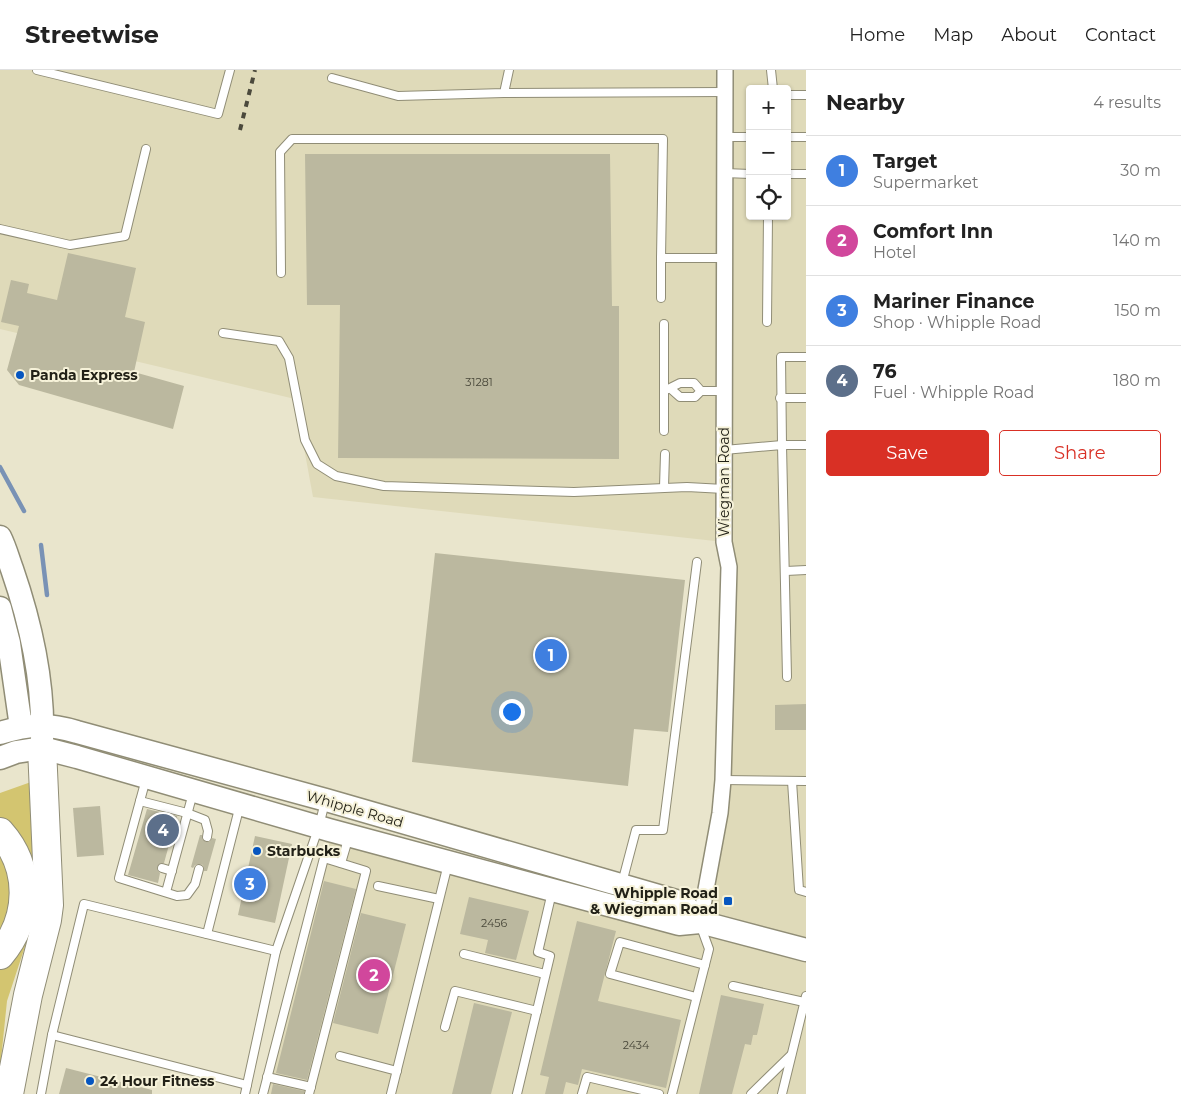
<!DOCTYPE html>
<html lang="en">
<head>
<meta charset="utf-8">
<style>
  body { margin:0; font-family:Montserrat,sans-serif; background:#f6f6f6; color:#222 }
  .controls { position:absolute; right:15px; top:15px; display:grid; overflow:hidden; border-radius:5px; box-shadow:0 1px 4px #0004 }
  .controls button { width:45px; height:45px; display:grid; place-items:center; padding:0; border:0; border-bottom:1px solid #e0e0e0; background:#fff; color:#222; font:25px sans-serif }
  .you { position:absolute; left:511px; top:641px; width:18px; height:18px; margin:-12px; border:4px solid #fff; border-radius:50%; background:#1a73e8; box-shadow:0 0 0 8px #1a73e833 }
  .badge { display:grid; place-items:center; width:32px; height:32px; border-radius:50%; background:#d93025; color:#fff; font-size:16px; font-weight:700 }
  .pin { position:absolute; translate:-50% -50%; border:2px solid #fff; box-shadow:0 1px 5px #0006 }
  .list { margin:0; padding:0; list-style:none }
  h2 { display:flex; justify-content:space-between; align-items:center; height:65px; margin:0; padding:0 20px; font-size:21px }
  h2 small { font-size:16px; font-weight:400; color:#767676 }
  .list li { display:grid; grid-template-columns:32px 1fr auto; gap:15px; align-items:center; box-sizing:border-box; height:70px; padding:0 20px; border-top:1px solid #e0e0e0 }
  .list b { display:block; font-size:19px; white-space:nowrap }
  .list p { margin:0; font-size:16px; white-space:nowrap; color:#767676 }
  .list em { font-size:16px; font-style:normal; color:#767676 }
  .actions { display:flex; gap:10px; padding:15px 20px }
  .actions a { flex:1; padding:11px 0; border:1px solid #d93025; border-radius:5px; text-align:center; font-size:18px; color:#d93025 }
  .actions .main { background:#d93025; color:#fff }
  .icon { flex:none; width:28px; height:28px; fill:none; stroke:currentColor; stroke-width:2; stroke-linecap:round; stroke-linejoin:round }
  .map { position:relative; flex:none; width:806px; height:1024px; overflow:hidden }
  header { display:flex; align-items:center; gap:30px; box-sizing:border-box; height:70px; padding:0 25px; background:#fff; border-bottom:1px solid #e0e0e0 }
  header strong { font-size:24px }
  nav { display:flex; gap:28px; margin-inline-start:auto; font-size:18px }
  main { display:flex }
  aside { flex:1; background:#fff }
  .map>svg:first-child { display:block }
  .built { fill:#dfdab9; fill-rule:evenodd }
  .green { fill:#d3c570 }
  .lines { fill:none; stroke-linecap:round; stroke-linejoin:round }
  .stream { stroke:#7992b5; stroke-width:4.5 }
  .building { fill:#bbb89f }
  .lane-casing { stroke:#908d76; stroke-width:10 }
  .street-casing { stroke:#908d76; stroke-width:18 }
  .secondary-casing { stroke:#908d76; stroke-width:25 }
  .highway-casing { stroke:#908d76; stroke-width:30 }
  .lane { stroke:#fff; stroke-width:8 }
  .street { stroke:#fff; stroke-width:15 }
  .secondary { stroke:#fff; stroke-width:22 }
  .highway { stroke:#fff; stroke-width:28 }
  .rail { stroke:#4b493c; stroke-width:4; stroke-dasharray:6 6; stroke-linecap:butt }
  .poi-dot { fill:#0656c0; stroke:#f6f2d9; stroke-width:2 }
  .labels { text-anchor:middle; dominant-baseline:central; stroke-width:4; stroke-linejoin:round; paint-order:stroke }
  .number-label { font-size:11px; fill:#484739 }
  .poi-label { font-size:14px; font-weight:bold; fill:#222117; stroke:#f6f2d9; text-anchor:start }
  .street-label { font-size:14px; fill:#222117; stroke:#f6f2d9 }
</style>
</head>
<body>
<header>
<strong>Streetwise</strong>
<nav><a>Home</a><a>Map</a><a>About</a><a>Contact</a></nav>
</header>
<main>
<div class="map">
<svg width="806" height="1024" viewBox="0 0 806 1024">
  <rect width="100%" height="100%" fill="#e9e5cc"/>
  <!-- built -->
  <path class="built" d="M 0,0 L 806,0 L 806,1024 L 262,1024 L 329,760 L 700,852 L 720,743 L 724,472 L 313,427 L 295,329 L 0,259 ZM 750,19 L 787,19 L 787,146 L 750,146 Z"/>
  <!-- green -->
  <path class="green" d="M 31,712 L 39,834 L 7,931 L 0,999 L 0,723 Z"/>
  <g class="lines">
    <!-- stream -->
    <g class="stream">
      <path d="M 0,397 L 24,441"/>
      <path d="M 41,475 L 47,525"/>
    </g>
  </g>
  <!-- building -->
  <g class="building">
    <path d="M 305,84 L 610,84 L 612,236 L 619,236 L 619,389 L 338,388 L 340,235 L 307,235 Z"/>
    <path d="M 68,183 L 136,198 L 125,247 L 145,252 L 134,302 L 184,316 L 173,359 L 19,315 L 7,300 L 19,256 L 1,252 L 11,210 L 29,214 L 27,223 L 57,230 Z"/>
    <path d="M 435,483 L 685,510 L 668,662 L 634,659 L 628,716 L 412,692 Z"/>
    <path d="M 806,634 L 806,660 L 775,660 L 775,635 Z"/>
    <path d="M 100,736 L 104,785 L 77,787 L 73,738 Z"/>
    <path d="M 147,739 L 177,746 L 164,793 L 159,794 L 157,797 L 158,801 L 160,803 L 158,813 L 128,805 Z"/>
    <path d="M 200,765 L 202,765 L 202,769 L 206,772 L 209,772 L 212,768 L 216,769 L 207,801 L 204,801 L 203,795 L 200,794 L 195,795 L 193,798 L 191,797 Z"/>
    <path d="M 255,766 L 292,774 L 275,853 L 238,845 Z"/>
    <path d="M 324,811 L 356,819 L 307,1010 L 276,1003 Z"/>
    <path d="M 469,827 L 529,841 L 516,890 L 485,883 L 488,870 L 460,864 Z"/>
    <path d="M 361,843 L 406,854 L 378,964 L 333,953 Z"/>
    <path d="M 577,851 L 616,861 L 598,931 L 681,950 L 666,1018 L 582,999 L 578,1015 L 566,1012 L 563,1024 L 545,1024 L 549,1007 L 540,1005 Z"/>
    <path d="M 721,925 L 764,934 L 757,965 L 753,965 L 751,975 L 745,974 L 732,1024 L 699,1024 Z"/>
    <path d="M 474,933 L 512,942 L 491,1024 L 452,1024 Z"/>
    <path d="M 66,998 L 152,1020 L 152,1024 L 59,1024 Z"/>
    <path d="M 273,1014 L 304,1021 L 304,1024 L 271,1024 Z"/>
  </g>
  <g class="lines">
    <!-- lane casing -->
    <g class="lane-casing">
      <g id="lane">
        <path d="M 37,0 L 218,44 L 230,0"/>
        <path d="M 771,0 L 773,19"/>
        <path d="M 332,8 L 398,26 L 504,23 L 509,0"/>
        <path d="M 504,23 L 725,22"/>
        <path d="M 787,25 L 806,25"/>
        <path d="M 725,67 L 750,67"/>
        <path d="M 787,67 L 806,67"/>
        <path d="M 725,103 L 750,104"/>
        <path d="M 787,104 L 806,104"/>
        <path d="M 0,159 L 70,175 L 125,166 L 146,79"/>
        <path d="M 661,188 L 661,228"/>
        <path d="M 281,203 L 280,82 L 292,69 L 663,69 L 661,188 L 724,188"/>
        <path d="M 767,252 L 768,146"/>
        <path d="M 664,254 L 664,361"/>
        <path d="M 223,263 L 279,271 L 289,288 L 305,370 L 317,394 L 336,406 L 384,416 L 574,422 L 687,417 L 724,419"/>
        <path d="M 806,287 L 781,287 L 782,375 L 806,375"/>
        <path d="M 668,319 L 680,313 L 694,313 L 701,321"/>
        <path d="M 671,319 L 680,327 L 695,327 L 701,321 L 724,321"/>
        <path d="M 780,328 L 806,328"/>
        <path d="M 724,380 L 782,375 L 787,607"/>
        <path d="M 664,417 L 665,384"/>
        <path d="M 786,501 L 806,500"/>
        <path d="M 146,709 L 119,808 L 177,826 L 187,825 L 195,814 L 199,799"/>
        <path d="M 723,710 L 806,711"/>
        <path d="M 792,711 L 799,820 L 806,822"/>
        <path d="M 140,731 L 187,743 L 205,750 L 208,761 L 207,767"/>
        <path d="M 341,793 L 349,766"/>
        <path d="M 162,798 L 172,801"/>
        <path d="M 622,813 L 636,760 L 663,760 L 697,492"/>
        <path d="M 378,816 L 439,829"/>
        <path d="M 166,822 L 193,723"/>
        <path d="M 207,864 L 240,735"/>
        <path d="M 464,884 L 545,904"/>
        <path d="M 733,916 L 804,932"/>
        <path d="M 696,927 L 610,904 L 620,872 L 705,895"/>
        <path d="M 445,957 L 455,921 L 537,941"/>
        <path d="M 340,986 L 397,1001"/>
        <path d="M 267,1007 L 311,1017"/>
        <path d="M 247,1015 L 52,965 L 84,834 L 276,881"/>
        <path d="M 41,1024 L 52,965"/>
        <path d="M 245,1024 L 276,881 L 319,756 L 325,732"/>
        <path d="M 263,1024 L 324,788 L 366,801 L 309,1024"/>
        <path d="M 391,1024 L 448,794"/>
        <path d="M 517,1024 L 550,886 L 538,882 L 552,822"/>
        <path d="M 582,1024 L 587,1007 L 659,1024"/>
        <path d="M 672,1024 L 709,879 L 701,857"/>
        <path d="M 751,1024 L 791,985"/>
        <path d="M 782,1024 L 806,926"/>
      </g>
    </g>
    <!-- street casing -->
    <g class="street-casing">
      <path id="street" d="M 700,852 L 720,743 L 723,710 L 729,497 L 724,472 L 725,0"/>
    </g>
    <!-- secondary casing -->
    <g class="secondary-casing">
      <g id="secondary">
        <path d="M 0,467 C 5,477 8,488 12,499 C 31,554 44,612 42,670"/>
        <path d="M 0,538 L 9,573 L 21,657"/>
        <path d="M 0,663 C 30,654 47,653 77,662 L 326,730 L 683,833 L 700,852"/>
        <path d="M 0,688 L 16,682 L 42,678 L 77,687 L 329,760 L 679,854 L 700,852 L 806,880"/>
      </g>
    </g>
    <!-- highway casing -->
    <g class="highway-casing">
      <g id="highway">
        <path d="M 0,762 C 32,798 31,848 0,885"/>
        <path d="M 9,1024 L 28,925 L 47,850 L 49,835 L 42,678"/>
      </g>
    </g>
    <!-- lane -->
    <use href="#lane" class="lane"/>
    <!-- street -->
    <use href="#street" class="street"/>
    <!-- secondary -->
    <use href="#secondary" class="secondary"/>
    <!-- highway -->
    <use href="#highway" class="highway"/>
    <!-- rail -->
    <path class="rail" d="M 240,60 L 255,0"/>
  </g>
  <!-- markers -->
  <g class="poi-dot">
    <circle cx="20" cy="305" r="5"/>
    <circle cx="257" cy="781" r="5"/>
    <rect x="723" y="826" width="10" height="10" rx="2.5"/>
    <circle cx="90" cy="1011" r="5"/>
  </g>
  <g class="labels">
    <!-- number labels -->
    <g class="number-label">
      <text x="479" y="312">31281</text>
      <text x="494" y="853">2456</text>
      <text x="636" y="975">2434</text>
    </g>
    <!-- poi labels -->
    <g class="poi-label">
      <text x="30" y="305">Panda Express</text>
      <text x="267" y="781">Starbucks</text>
      <text x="718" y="823" text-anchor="end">Whipple Road<tspan x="718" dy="16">&amp; Wiegman Road</tspan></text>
      <text x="100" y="1011">24 Hour Fitness</text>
    </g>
    <!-- street labels -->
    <g class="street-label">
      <text transform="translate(724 412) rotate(-90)">Wiegman Road</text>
      <text transform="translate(355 739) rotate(16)">Whipple Road</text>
    </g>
  </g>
</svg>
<div class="controls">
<button>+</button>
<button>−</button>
<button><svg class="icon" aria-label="locate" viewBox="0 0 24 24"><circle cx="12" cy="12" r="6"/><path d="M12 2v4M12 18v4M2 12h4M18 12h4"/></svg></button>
</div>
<div class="you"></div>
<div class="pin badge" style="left:551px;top:585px;background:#3f7fe0">1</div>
<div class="pin badge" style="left:374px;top:905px;background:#d1479c">2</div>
<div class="pin badge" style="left:250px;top:814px;background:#3f7fe0">3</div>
<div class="pin badge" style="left:163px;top:760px;background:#5c6f8a">4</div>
</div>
<aside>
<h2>Nearby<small>4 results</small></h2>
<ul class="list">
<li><span class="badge" style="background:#3f7fe0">1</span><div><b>Target</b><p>Supermarket</p></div><em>30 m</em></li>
<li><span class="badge" style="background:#d1479c">2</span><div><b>Comfort Inn</b><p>Hotel</p></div><em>140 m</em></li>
<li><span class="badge" style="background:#3f7fe0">3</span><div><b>Mariner Finance</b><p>Shop · Whipple Road</p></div><em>150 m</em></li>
<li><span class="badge" style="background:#5c6f8a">4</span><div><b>76</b><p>Fuel · Whipple Road</p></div><em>180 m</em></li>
</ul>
<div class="actions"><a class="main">Save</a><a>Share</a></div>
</aside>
</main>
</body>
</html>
